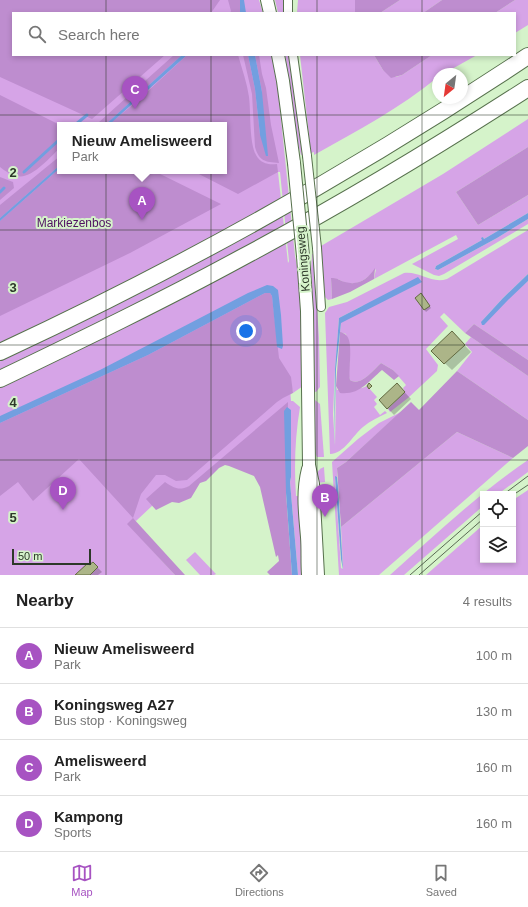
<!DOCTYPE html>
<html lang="en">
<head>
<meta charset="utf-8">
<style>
  body { margin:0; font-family:Arial,sans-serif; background:#f6f6f6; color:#222 }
  .controls { position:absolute; right:12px; bottom:12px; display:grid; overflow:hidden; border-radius:0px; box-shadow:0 2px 6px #0003 }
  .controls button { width:36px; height:36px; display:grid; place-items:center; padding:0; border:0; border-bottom:1px solid #e0e0e0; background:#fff; color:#222; font:20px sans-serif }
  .compass { position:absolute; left:432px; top:68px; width:36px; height:36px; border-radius:50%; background:#fff; box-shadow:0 2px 6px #0003; rotate:209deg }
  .scale { position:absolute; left:12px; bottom:10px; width:79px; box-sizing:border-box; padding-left:4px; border:2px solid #2d3829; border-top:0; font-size:11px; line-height:14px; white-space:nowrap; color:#2d3829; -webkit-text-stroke:3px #d5f3ca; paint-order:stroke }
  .you { position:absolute; left:246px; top:331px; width:14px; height:14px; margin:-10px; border:3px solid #fff; border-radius:50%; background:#1a73e8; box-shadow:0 0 0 6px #1a73e833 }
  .badge { display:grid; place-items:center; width:26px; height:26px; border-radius:50%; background:#a753c2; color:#fff; font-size:13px; font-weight:700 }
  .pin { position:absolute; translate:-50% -33px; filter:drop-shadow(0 1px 2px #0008) }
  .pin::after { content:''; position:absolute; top:21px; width:14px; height:12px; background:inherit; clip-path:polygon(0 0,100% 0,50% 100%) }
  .popup { position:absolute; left:57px; top:122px; width:170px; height:52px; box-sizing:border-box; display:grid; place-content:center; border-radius:0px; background:#fff; filter:drop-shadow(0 1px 3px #0005); font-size:13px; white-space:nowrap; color:#767676 }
  .popup b { font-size:15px; color:#222 }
  .popup::after { content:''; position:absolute; left:50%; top:100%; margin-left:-8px; border:8px solid transparent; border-top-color:#fff }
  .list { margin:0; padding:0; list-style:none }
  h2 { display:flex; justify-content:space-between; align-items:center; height:52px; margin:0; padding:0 16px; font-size:17px }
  h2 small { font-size:13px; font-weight:400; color:#767676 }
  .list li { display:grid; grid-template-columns:26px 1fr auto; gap:12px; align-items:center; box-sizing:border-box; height:56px; padding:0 16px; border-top:1px solid #e0e0e0 }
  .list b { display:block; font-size:15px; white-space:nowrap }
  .list p { margin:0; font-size:13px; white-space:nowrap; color:#767676 }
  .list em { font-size:13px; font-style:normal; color:#767676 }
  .icon { flex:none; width:22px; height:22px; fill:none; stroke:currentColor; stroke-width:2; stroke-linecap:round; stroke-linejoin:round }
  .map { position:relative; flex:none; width:528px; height:575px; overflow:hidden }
  .search { position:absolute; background:#fff; box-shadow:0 2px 6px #0003; left:12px; right:12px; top:12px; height:44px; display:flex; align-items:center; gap:10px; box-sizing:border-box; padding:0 14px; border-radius:0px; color:#767676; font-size:15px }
  .sheet { height:276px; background:#fff }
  nav { display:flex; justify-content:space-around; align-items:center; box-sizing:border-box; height:56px; border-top:1px solid #e0e0e0; background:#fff; font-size:11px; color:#767676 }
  nav a { display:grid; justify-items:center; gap:2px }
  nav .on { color:#a753c2 }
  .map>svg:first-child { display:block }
  .green { fill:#d6a4e7; fill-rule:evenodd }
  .forest { fill:#be8dcf }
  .water { fill:#729fe0 }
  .shadow { fill:#0003 }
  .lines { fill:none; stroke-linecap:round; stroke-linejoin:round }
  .stream { stroke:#729fe0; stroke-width:3 }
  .building { fill:#acb588; stroke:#626a40 }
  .minor-casing { stroke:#57714d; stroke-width:10 }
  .secondary-casing { stroke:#57714d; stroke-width:14 }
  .motorway-casing { stroke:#57714d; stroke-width:18 }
  .minor { stroke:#fff; stroke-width:8 }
  .secondary { stroke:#fff; stroke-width:12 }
  .motorway { stroke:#fff; stroke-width:16 }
  .tram { stroke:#5a6a54; stroke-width:1 }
  .minor-bridge-casing { stroke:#57714d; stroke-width:10; stroke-linecap:butt }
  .secondary-bridge-casing { stroke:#57714d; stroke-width:14; stroke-linecap:butt }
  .minor-bridge { stroke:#fff; stroke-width:8 }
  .secondary-bridge { stroke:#fff; stroke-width:12 }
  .grid { fill:none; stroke:#2d3829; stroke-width:1; stroke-opacity:0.55 }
  .labels { text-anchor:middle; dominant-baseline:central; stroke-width:4; stroke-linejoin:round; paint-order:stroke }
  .park-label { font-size:12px; fill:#4f1061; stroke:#d5f3ca }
  .street-label { font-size:12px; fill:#2d3829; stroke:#d5f3ca }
  .grid-label { font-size:13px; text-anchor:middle; font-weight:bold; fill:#2d3829; stroke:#d5f3ca; stroke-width:4; stroke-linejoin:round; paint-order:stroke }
</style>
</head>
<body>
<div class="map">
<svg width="528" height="575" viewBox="0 0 528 575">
  <rect width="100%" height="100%" fill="#d5f3ca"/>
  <!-- green -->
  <g class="green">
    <path d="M 0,0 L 259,0 L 263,13 L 13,13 L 13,55 L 272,55 L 278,90 L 295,256 L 300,282 L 303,386 L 293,393 L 289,376 L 291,401 L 293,401 L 300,407 C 295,437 294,466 296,496 L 299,496 L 303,575 L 298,575 L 290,482 L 291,477 L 291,416 L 182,491 L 169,490 L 136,521 L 133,519 L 128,524 L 175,575 L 0,575 ZM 60,125 L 224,125 L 224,171 L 60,171 ZM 278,172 L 280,172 L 289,261 L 288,263 Z"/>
    <path d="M 275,0 L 286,0 L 285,13 L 278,13 Z"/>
    <path d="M 298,0 L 355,0 L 355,13 L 297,13 Z"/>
    <path d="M 400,0 L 442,0 L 423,13 L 380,13 Z"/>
    <path d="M 515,0 L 528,0 L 528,25 L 515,33 L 515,13 L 495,13 Z"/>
    <path d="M 285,55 L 290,55 L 302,155 L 301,155 L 298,144 Z"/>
    <path d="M 300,55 L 374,55 L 383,70 L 396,77 L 402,75 L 432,55 L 477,55 L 443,74 L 438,74 L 438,77 C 400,108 357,131 314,155 L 314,152 L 311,153 Z"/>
    <path d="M 528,119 L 528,147 L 456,192 L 478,225 L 528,195 L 528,213 L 484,239 L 483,237 L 482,240 L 436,266 L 435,269 L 438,270 L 497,238 L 528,219 L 528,224 L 444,274 L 439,276 L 434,275 L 412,264 L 458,239 L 456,235 L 374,279 L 376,269 C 367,279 357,287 344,282 C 338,280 339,278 331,279 L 332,299 L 328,300 L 325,297 L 321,246 L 443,174 Z"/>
    <path d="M 528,230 L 528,274 L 503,298 L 481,322 L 528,281 L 528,360 L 474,324 L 465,333 L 444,313 L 440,317 L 448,326 L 426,349 L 438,365 L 437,371 L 408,398 L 390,412 L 388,409 L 405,392 L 403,388 L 406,385 L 393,370 L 381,363 C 373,370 361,387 350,380 L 348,373 L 350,359 L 346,334 L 340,332 L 341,322 L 364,305 L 339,318 L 335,369 L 333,414 L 335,446 L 336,386 L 337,390 L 362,388 L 367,386 L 377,397 L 374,400 L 377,404 L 374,407 L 380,415 L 385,411 L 387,413 C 379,417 370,421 363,427 C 352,436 345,453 330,454 L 325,313 L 329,307 L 347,302 L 404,273 C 420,271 431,284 447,279 Z"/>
    <path d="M 312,254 L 313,254 L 314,263 L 319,338 L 320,387 L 316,392 L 315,392 L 313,320 L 311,270 Z"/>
    <path d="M 471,337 L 528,376 L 528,420 L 457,371 L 472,352 L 465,344 Z"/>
    <path d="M 315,400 L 320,404 L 324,457 L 317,457 L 315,453 Z"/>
    <path d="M 401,412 L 346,462 L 337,468 L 337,477 L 335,477 L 341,568 L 343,569 L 341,527 L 457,432 L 513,458 L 379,575 L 339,575 L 332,462 L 358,439 L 379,423 Z"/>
    <path d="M 528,460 L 528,472 L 498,494 L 483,494 L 483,506 L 404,575 L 390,575 C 435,535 478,494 528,460 Z"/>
    <path d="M 324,467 L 325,482 L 316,483 C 316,476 316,470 324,467 Z"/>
    <path d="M 528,490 L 528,575 L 426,575 L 483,525 L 483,560 L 513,560 L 513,500 Z"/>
    <path d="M 195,552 L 216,574 L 214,575 L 200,575 L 186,560 Z"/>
  </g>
  <!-- forest -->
  <g class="forest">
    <path d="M 0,0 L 220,0 L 211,13 L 13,13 L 13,55 L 165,55 L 92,119 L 0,77 Z"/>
    <path d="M 228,0 L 240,0 L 240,13 L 230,13 L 231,11 Z"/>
    <path d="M 355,0 L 400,0 L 380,13 L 355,13 Z"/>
    <path d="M 442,0 L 515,0 L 495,13 L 423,13 Z"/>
    <path d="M 174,55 L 182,55 L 105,125 L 98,123 Z"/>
    <path d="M 187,55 L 238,55 C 242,69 247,83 249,97 C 251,113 249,142 256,155 C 261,164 269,165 277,164 L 278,172 L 238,194 L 193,171 L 224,171 L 224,125 L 108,125 L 136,102 Z"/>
    <path d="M 243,55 L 248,55 L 255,89 L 260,135 L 262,92 L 255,55 L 259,55 L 262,74 L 266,88 L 271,125 L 279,163 C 265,162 259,161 255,147 L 252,94 Z"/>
    <path d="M 374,55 L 432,55 L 402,75 L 391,78 L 383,70 Z"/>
    <path d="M 0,95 L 60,125 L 60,148 C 50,157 31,180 17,176 C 11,175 5,171 0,167 Z"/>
    <path d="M 528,147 L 528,195 L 478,225 L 456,192 Z"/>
    <path d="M 60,156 L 60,165 L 0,218 L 0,205 Z"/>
    <path d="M 60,168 L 60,171 L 154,171 L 221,204 L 130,253 L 0,316 L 0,221 Z"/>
    <path d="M 0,177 L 13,182 L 14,188 L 0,200 Z"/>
    <path d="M 375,268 L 374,279 L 350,292 L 332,299 L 331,278 L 333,278 C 338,278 340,281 345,282 C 358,286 368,279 375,268 Z"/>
    <path d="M 265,293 L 270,293 L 272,296 L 279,358 L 291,377 L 293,393 L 283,398 L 277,402 L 187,480 L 176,481 L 165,475 L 156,475 L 141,494 L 133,518 L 185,575 L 175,575 L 127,524 L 133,518 L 79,459 L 33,501 L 18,482 L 0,496 L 0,423 L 148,355 Z"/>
    <path d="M 474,324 L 528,360 L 528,376 L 465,333 Z"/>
    <path d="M 340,332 C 342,332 345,334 346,335 C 354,342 348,369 350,380 C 361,387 373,370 381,363 L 393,370 L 399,376 L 394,380 L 382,370 C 368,382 360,395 340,393 L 336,386 Z"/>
    <path d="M 457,371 L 528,420 L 528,446 L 513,458 L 457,432 L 341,527 L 337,468 L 346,462 L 411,402 L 419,410 Z"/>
    <path d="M 288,402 L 286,493 L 292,575 L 270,575 L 267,572 L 279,561 L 278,555 L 276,557 L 260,487 L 254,476 L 229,466 L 225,465 L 219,468 L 206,481 L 200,483 L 191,498 L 179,503 L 172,502 L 156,510 L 146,499 L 165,482 C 174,488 179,491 189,486 Z"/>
  </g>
  <!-- water -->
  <g class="water">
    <path d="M 240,0 L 244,0 L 246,13 L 240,13 Z"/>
    <path d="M 182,55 L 187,55 L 110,124 L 105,125 Z"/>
    <path d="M 248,55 L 255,55 L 262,92 L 268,156 L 266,156 L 260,135 L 255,89 Z"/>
    <path d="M 60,165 L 60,168 L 0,221 L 0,218 Z"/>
    <path d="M 528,213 L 528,219 L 497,238 L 438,270 L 435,269 L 436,266 L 482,240 L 481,238 L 483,237 L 484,239 Z"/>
    <path d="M 528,274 L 528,281 L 508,300 L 484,325 L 482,325 L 481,322 L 503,298 Z"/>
    <path d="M 418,277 L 422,282 L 341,323 L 336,369 L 334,446 L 335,369 L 339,318 Z"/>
    <path d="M 267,285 L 273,286 L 278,290 L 281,315 L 283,346 L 282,349 L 277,347 L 272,296 L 270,293 L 265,293 L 148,355 L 0,423 L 0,416 L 100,370 L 248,293 Z"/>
    <path d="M 287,407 L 291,410 L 291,477 L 290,482 L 298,575 L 292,575 L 286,493 L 284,411 Z"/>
    <path d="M 335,476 L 337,477 L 338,486 L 343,570 L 341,559 Z"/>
  </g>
  <!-- shadow -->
  <g class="shadow">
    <path d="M 423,296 L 431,308 L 426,312 L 416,298 Z"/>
    <path d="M 452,332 L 471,352 L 452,370 L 432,351 Z"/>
    <path d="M 397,384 L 411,399 L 394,415 L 380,400 Z"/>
    <path d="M 93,563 L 102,572 L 98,575 L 77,575 Z"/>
  </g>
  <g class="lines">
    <!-- stream -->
    <g class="stream">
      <path d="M 75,125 L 87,115"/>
      <path d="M 24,172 L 60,139"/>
      <path d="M 0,192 L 4,188"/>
    </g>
  </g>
  <!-- building -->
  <g class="building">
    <path d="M 421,293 L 430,306 L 424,310 L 415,298 Z"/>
    <path d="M 452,331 L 465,345 L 444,364 L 431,351 Z"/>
    <path d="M 369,383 L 372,386 L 369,389 L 367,386 Z"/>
    <path d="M 397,383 L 405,392 L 387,409 L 379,400 Z"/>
    <path d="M 93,562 L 98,567 L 90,575 L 75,575 L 88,563 L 89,565 Z"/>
  </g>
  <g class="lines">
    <!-- minor casing -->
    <g class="minor-casing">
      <g id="minor">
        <path d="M 288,13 L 288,0"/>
        <path d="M 293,55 L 307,156"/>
        <path d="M 317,248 L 321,307"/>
      </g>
    </g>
    <!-- secondary casing -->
    <g class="secondary-casing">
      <g id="secondary">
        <path d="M 267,0 L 270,13"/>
        <path d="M 278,55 L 283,81 L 294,163"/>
        <path d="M 303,256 L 307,311 L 309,465 L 313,484 L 318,575"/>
        <path d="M 308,575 C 307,562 308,550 307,537 C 305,513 302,493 308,469"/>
      </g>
    </g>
    <!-- motorway casing -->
    <g class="motorway-casing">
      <g id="motorway">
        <path d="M 0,352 C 183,267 360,168 528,56"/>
        <path d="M 0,379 C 81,340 162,301 241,258 C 339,206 435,148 528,88"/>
      </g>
    </g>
    <!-- minor -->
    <use href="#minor" class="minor"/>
    <!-- secondary -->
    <use href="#secondary" class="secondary"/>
    <!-- motorway -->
    <use href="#motorway" class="motorway"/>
    <!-- tram -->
    <g class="tram">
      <path d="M 504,494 L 528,476"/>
      <path d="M 513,495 L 528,485"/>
      <path d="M 410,575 L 483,511"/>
      <path d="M 419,575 L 483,519"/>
    </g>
    <!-- minor-bridge casing -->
    <g class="minor-bridge-casing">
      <path id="minor-bridge" d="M 307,156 L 317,248"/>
    </g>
    <!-- secondary-bridge casing -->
    <g class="secondary-bridge-casing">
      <path id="secondary-bridge" d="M 294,163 L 303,256"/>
    </g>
    <!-- minor-bridge -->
    <use href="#minor-bridge" class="minor-bridge"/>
    <!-- secondary-bridge -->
    <use href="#secondary-bridge" class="secondary-bridge"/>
  </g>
  <!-- grid -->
  <path class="grid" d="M 106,0 L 106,13M 211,0 L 211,13M 317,0 L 317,13M 422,0 L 422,13M 106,55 L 106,575M 211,55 L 211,575M 317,55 L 317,575M 422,55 L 422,575M 0,115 L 528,115M 0,230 L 528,230M 0,345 L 528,345M 0,460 L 528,460"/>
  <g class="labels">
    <!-- park labels -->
    <g class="park-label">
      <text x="74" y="223">Markiezenbos</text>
    </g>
    <!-- street labels -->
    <g class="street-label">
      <text transform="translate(303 259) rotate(-95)">Koningsweg</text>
    </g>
  </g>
  <g class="grid-label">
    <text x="13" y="177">2</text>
    <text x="13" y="292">3</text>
    <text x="13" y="407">4</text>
    <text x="13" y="522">5</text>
  </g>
</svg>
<div class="controls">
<button><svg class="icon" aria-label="locate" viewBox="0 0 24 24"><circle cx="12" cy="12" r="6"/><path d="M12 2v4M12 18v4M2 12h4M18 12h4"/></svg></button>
<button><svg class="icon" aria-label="layers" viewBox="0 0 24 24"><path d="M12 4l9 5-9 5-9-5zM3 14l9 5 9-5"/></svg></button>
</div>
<svg class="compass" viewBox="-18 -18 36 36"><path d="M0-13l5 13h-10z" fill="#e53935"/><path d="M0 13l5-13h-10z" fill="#767676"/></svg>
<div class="scale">50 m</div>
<div class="you"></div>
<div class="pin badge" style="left:142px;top:220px">A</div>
<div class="popup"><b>Nieuw Amelisweerd</b>Park</div>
<div class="pin badge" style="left:325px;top:517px">B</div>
<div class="pin badge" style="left:135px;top:109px">C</div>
<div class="pin badge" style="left:63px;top:510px">D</div>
<div class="search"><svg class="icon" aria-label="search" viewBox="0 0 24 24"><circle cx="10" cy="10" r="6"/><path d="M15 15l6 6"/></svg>Search here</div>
</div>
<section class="sheet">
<h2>Nearby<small>4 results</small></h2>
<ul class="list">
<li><span class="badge">A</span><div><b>Nieuw Amelisweerd</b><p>Park</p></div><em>100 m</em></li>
<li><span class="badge">B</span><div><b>Koningsweg A27</b><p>Bus stop · Koningsweg</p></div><em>130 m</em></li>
<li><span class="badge">C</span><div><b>Amelisweerd</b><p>Park</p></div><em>160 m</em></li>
<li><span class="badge">D</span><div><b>Kampong</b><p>Sports</p></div><em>160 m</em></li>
</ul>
</section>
<nav>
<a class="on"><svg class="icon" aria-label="map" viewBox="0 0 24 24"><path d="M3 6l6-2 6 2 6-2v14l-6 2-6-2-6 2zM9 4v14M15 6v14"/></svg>Map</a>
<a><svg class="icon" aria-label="directions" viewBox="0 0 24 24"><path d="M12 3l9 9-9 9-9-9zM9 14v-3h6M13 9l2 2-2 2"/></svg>Directions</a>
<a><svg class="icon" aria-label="saved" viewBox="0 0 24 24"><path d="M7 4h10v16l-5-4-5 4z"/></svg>Saved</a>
</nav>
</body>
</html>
